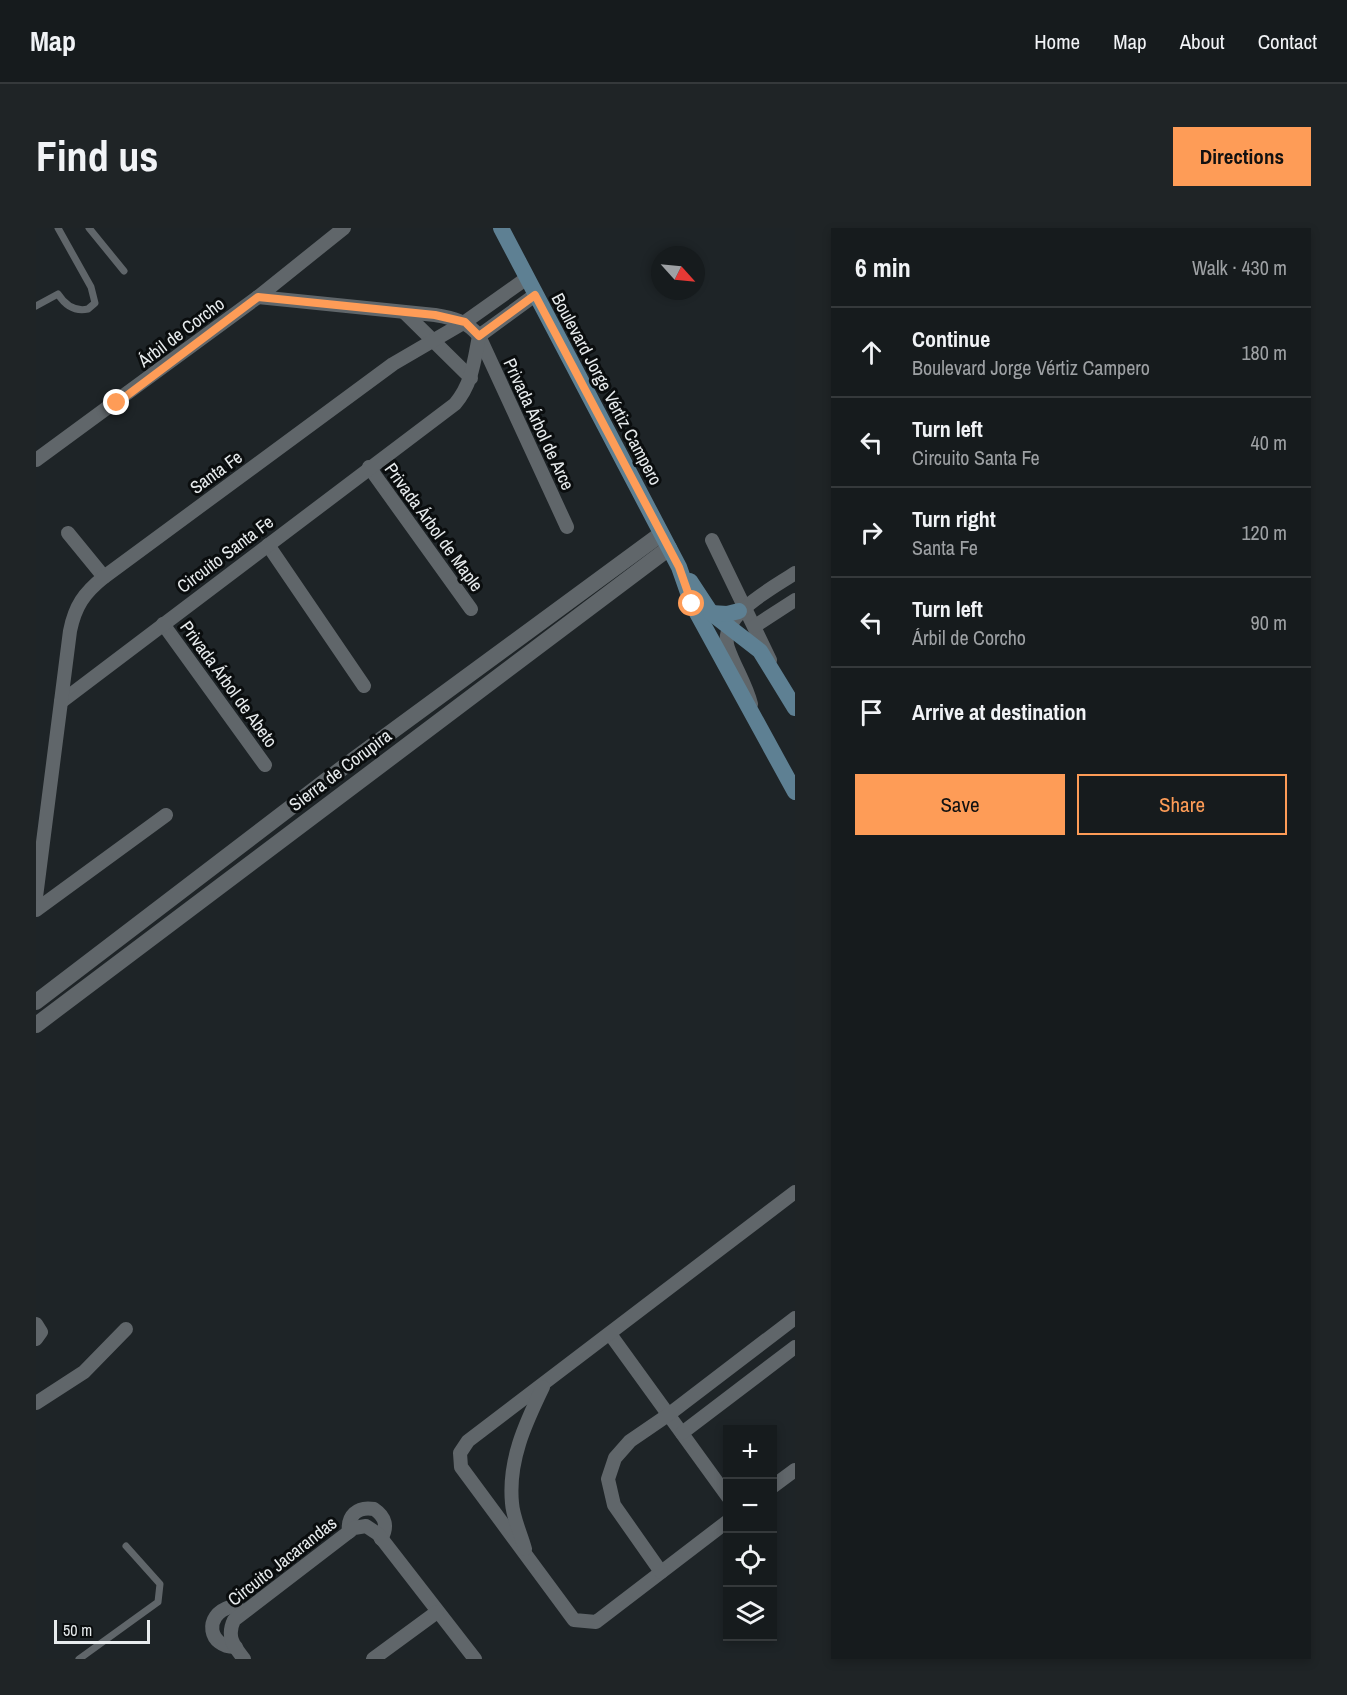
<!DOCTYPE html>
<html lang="en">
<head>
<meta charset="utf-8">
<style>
  body { margin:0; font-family:"Archivo Narrow",sans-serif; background:#1f2426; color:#f1f3f6 }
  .controls { position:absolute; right:18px; bottom:18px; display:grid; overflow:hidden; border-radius:0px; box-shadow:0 3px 9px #0003 }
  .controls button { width:54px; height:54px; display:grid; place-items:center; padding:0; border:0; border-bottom:2px solid #35393b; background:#161b1d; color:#f1f3f6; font:30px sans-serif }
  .compass { position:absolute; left:615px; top:18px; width:54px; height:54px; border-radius:50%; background:#161b1d; box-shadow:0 3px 9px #0003; rotate:117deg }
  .scale { position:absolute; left:18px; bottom:15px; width:96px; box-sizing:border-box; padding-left:6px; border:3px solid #e7ebed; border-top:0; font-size:16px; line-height:21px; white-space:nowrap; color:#e7ebed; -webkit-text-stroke:4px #0a0d0e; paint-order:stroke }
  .stop { position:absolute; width:18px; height:18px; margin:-14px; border:4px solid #fe9c57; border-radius:50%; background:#fff }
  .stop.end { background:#fe9c57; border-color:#fff; box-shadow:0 2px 6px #0008 }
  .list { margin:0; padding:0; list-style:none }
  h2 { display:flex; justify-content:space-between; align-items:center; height:78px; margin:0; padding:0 24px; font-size:26px }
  h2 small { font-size:20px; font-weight:400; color:#9ea1a4 }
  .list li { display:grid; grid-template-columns:39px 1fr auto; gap:18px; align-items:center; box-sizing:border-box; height:90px; padding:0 24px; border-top:2px solid #35393b }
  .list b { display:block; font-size:22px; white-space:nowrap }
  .list p { margin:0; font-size:20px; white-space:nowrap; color:#9ea1a4 }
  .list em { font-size:20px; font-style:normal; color:#9ea1a4 }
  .actions { display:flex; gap:12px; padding:18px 24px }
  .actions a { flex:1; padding:14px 0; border:2px solid #fe9c57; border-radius:0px; text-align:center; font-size:21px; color:#fe9c57 }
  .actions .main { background:#fe9c57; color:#111 }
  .icon { flex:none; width:33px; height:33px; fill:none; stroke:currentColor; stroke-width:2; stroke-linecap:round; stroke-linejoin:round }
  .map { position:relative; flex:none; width:759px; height:1431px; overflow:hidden; border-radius:0px }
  header { display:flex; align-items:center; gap:36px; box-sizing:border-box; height:84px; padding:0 30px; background:#161b1d; border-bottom:2px solid #35393b }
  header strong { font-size:28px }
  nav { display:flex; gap:33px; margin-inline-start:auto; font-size:21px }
  .intro { display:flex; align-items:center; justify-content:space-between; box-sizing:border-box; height:144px; padding:0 36px }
  h1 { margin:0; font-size:42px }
  .button { padding:15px 27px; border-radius:0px; background:#fe9c57; color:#111; font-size:21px; font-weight:700 }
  main { display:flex; gap:36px; padding:0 36px }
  aside { flex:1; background:#161b1d; border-radius:0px; box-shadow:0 3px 9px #0003 }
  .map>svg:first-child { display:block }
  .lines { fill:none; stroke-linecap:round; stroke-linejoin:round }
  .service { stroke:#60666a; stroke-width:7 }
  .minor { stroke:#60666a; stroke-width:14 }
  .tertiary { stroke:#60666a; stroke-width:16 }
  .secondary { stroke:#5e8093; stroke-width:16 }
  .route { stroke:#fe9c57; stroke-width:8 }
  .labels { text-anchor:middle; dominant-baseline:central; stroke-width:6; stroke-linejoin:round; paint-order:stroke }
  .street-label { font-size:18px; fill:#e7ebed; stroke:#0a0d0e }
</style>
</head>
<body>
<header>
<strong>Map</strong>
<nav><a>Home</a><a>Map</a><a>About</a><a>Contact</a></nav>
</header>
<div class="intro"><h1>Find us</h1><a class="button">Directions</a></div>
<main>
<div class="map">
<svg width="759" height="1431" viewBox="0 0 759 1431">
  <rect width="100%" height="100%" fill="#1e2427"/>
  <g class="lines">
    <!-- service -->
    <g class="service">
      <path d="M 53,0 L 88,43"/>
      <path d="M 0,78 L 22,66 C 29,77 38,84 52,81 L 59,75 L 55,59 L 22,0"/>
      <path d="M 43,1431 L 122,1374 L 124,1356 L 90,1318"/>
    </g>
    <!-- minor -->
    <g class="minor">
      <path d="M 222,69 L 399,87 C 417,90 431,93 443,108 L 531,299"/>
      <path d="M 368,84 L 435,150"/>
      <path d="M 0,232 L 222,69 L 308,0"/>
      <path d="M 333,239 L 435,381"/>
      <path d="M 32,305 L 68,349"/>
      <path d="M 676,312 L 734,432"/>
      <path d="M 232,317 L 328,458"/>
      <path d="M 127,396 L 229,537"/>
      <path d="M 719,398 L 759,372"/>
      <path d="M 25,474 L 419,176 C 436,156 438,134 443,108 L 499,67"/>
      <path d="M 715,476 C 710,456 699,440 692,420 C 681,388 737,360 759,345"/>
      <path d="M 0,669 L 34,403 C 39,378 48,365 68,349 L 357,136 L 429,94 L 491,50"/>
      <path d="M 0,682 L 130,587"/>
      <path d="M 0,1096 L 5,1104 L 0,1111"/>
      <path d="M 574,1106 L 692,1269"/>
      <path d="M 0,1175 L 48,1144 L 90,1101"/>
      <path d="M 646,1205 L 759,1119"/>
      <path d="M 736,1259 L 759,1242"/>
      <path d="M 692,1293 L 560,1394 L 538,1392 L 425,1239 L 424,1225 L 432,1213 L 759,964"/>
      <path d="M 313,1304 C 311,1288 321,1278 338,1281 C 350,1289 352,1299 345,1311"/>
      <path d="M 489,1321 C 485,1306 477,1290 476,1275 C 472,1233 489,1196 507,1159"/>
      <path d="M 625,1344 L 578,1277 L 572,1251 L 579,1230 L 594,1213 L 632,1187 L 759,1090"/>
      <path d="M 200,1419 C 172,1420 167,1387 194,1379 L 208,1383"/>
      <path d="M 208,1431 C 198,1418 190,1409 198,1392 L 318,1300 L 330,1298 L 342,1306 L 439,1431"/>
      <path d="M 337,1431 L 401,1384"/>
    </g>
    <!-- tertiary -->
    <g class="tertiary">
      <path d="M 0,774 L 313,535 L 625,306"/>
      <path d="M 0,797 L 633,320"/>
    </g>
    <!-- secondary -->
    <g class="secondary">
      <path d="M 465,0 L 643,339 L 656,376 L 759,564"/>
      <path d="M 654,353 L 675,385 L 724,423 L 759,480"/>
      <path d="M 675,385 L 691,386 L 703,383"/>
    </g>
  </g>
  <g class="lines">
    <!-- route -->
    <path class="route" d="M 81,175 L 222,69 L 399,87 L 429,94 L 443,108 L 499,67 L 643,339 L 656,376"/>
  </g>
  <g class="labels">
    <!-- street labels -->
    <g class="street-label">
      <text transform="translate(145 104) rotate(-37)">Árbil de Corcho</text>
      <text transform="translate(571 161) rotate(62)">Boulevard Jorge Vértiz Campero</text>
      <text transform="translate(503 196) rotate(65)">Privada Árbol de Arce</text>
      <text transform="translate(180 244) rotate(-36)">Santa Fe</text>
      <text transform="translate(398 299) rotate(54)">Privada Árbol de Maple</text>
      <text transform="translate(189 326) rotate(-37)">Circuito Santa Fe</text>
      <text transform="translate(193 456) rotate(54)">Privada Árbol de Abeto</text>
      <text transform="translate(304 542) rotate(-37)">Sierra de Corupira</text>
      <text transform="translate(246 1333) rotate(-38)">Circuito Jacarandas</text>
    </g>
  </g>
</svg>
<div class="controls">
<button>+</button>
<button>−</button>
<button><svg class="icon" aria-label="locate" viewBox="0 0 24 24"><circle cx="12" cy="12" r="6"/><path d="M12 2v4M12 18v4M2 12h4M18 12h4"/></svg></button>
<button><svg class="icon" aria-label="layers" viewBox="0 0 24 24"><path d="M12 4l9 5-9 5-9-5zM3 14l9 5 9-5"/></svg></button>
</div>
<svg class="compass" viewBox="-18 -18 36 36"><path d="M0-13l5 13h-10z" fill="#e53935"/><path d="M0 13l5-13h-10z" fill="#9ea1a4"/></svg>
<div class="scale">50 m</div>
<div class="stop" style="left:656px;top:376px"></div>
<div class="stop end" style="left:81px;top:175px"></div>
</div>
<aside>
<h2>6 min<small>Walk · 430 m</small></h2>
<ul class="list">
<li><svg class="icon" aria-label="ahead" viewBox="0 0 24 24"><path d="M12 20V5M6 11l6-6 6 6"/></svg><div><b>Continue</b><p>Boulevard Jorge Vértiz Campero</p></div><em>180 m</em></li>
<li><svg class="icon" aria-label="left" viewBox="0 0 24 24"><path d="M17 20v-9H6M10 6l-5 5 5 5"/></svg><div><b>Turn left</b><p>Circuito Santa Fe</p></div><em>40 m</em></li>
<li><svg class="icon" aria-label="right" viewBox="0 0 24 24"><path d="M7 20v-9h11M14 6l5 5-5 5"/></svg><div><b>Turn right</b><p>Santa Fe</p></div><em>120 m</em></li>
<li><svg class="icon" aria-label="left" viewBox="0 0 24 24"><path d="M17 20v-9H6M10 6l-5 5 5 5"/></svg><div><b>Turn left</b><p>Árbil de Corcho</p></div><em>90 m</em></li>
<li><svg class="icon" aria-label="arrive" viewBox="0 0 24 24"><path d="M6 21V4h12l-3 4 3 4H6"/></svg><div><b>Arrive at destination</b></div></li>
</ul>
<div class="actions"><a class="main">Save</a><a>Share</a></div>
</aside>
</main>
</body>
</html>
